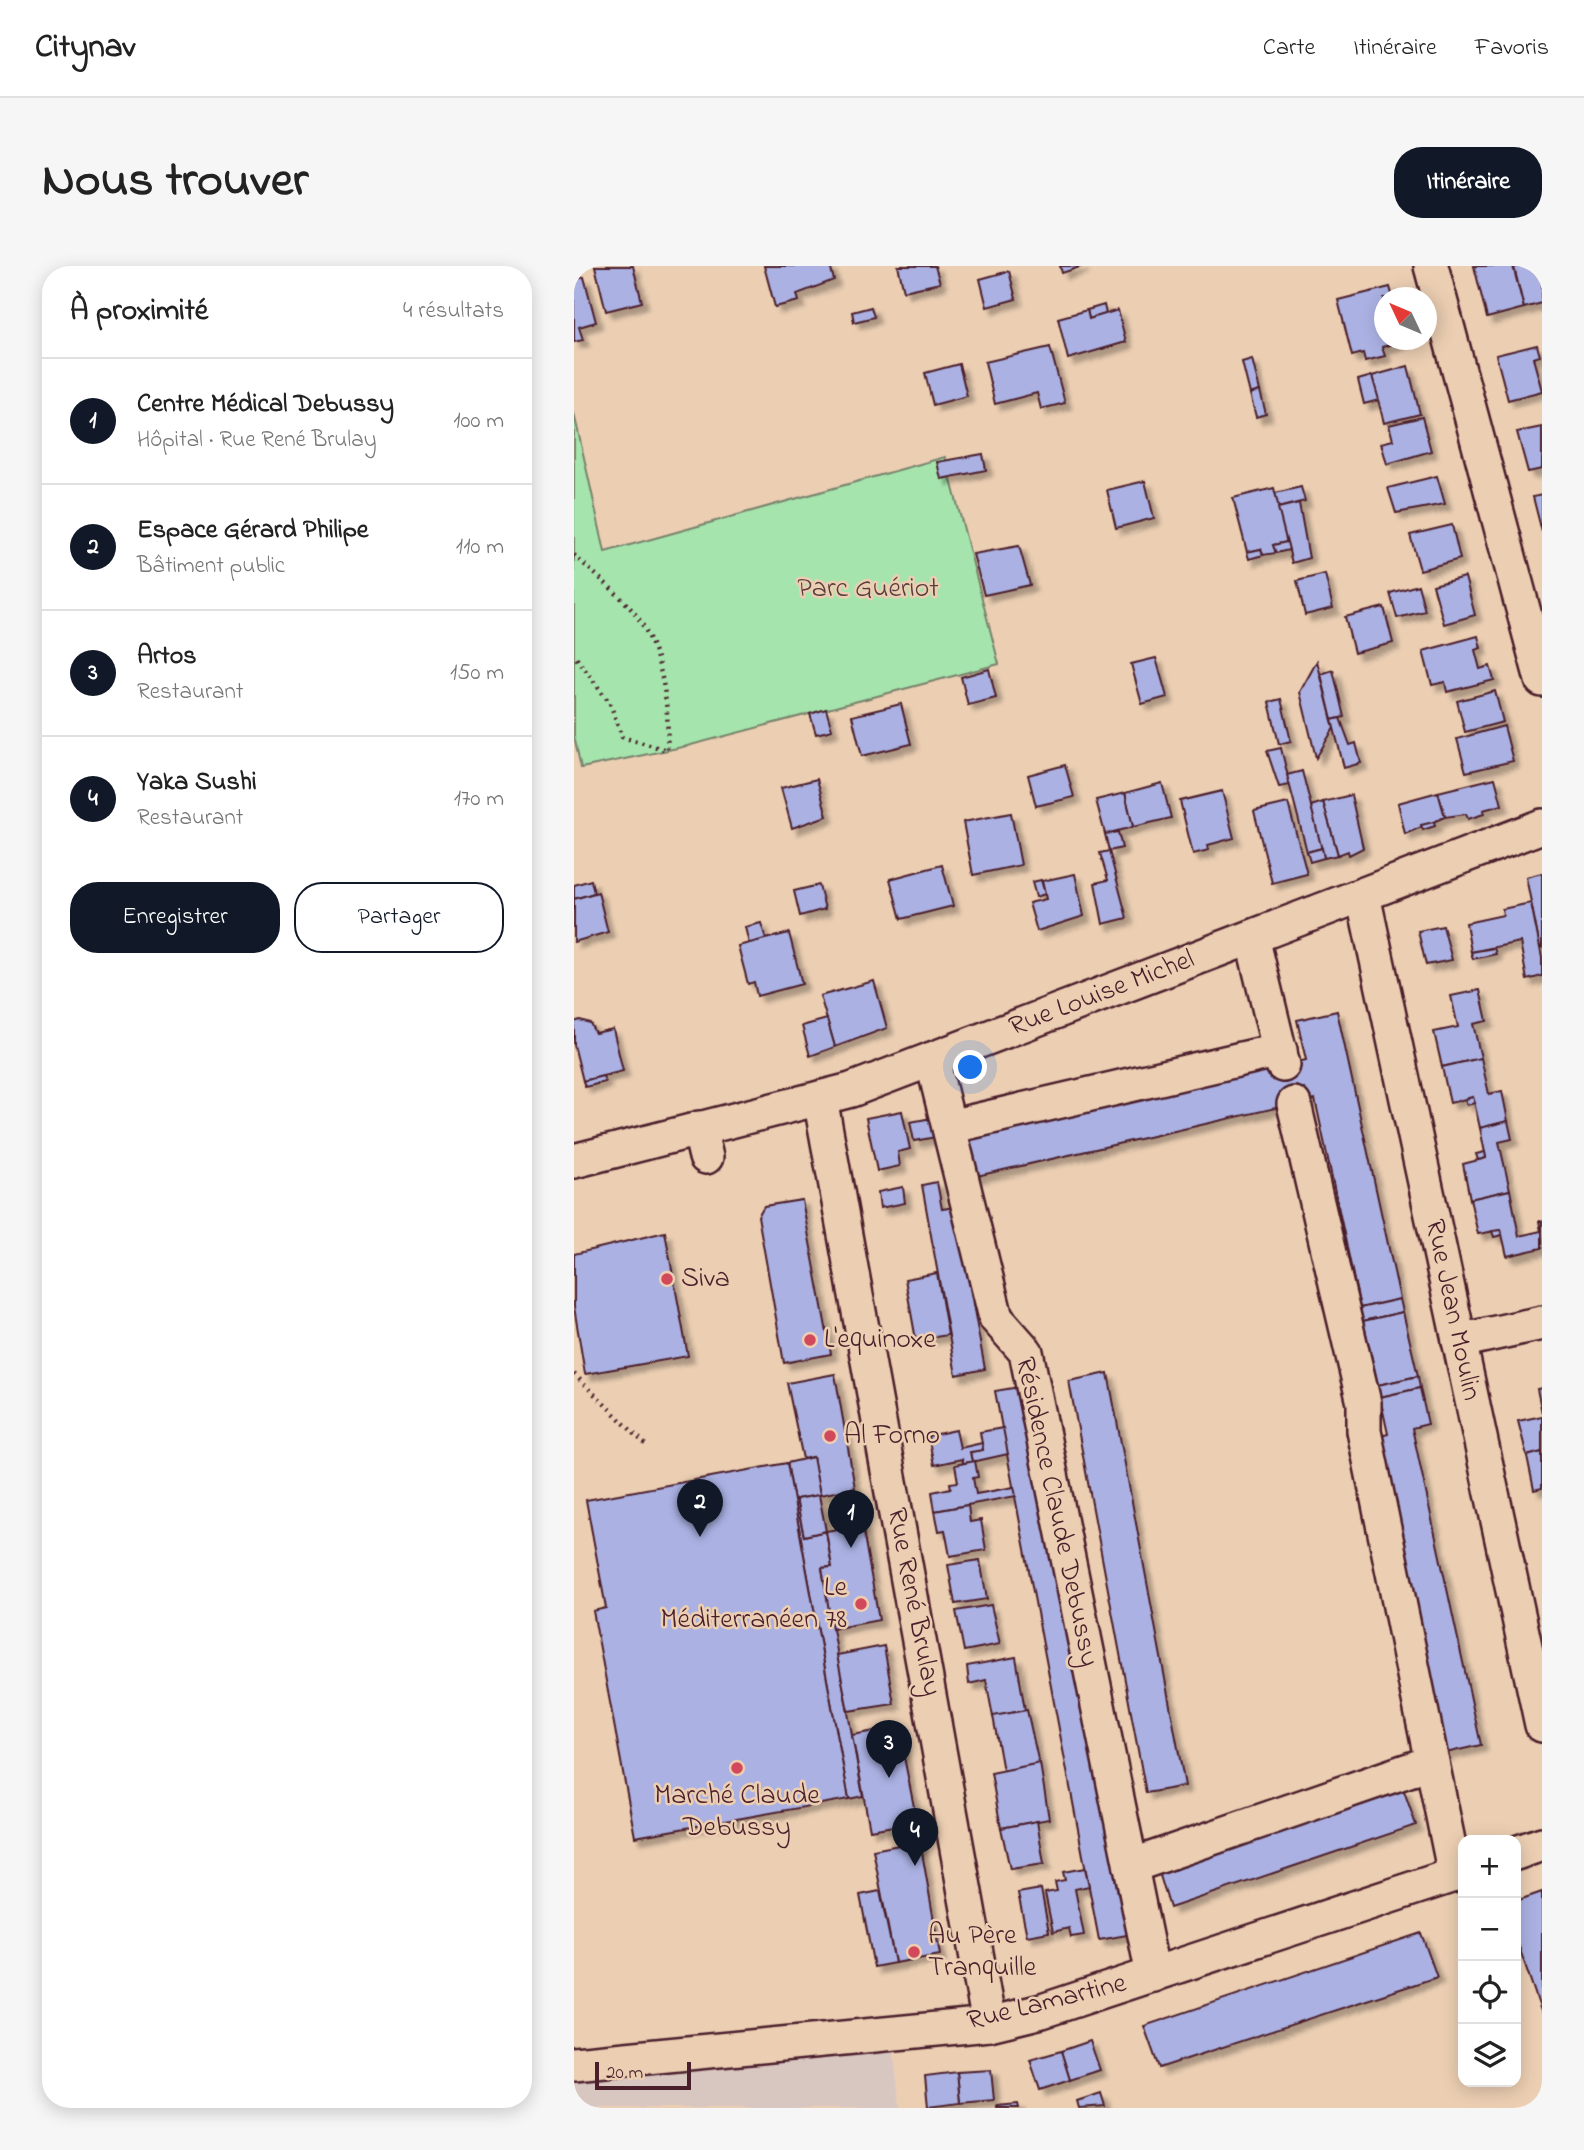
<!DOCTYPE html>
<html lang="fr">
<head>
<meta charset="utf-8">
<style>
  body { margin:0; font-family:"Indie Flower",sans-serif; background:#f6f6f6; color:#222 }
  .controls { position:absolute; right:21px; bottom:21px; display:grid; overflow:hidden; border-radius:14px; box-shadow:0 4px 18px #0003 }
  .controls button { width:63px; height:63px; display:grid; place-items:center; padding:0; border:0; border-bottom:2px solid #e0e0e0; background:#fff; color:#222; font:35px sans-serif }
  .compass { position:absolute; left:800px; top:21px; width:63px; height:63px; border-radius:50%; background:#fff; box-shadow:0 4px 18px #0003; rotate:314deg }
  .scale { position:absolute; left:21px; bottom:18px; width:96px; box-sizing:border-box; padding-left:7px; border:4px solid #4a1f2b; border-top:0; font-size:19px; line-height:24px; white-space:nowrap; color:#4a1f2b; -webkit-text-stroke:5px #eccfb3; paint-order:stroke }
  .you { position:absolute; left:397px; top:802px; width:24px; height:24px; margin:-18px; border:5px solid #fff; border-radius:50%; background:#1a73e8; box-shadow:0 0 0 10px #1a73e833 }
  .badge { display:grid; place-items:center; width:46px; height:46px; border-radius:50%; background:#111827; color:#fff; font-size:23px; font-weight:700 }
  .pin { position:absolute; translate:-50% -58px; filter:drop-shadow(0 2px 4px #0008) }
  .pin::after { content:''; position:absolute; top:37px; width:24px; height:21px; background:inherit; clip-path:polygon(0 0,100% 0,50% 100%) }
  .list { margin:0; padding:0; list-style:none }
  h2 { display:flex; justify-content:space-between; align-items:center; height:91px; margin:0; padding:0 28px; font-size:30px }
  h2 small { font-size:23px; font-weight:400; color:#767676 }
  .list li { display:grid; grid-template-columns:46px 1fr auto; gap:21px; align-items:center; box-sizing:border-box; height:126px; padding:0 28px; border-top:2px solid #e0e0e0 }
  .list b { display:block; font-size:26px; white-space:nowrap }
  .list p { margin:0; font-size:23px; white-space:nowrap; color:#767676 }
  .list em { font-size:23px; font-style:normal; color:#767676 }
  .actions { display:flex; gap:14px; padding:21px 28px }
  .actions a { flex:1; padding:16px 0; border:2px solid #111827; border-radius:28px; text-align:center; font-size:24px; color:#111827 }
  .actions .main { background:#111827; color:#fff }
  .icon { flex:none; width:38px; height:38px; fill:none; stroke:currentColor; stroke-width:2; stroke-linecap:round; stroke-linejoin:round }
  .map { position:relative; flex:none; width:968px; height:1842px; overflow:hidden; border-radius:28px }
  header { display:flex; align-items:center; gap:42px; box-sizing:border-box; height:98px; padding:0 35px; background:#fff; border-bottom:2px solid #e0e0e0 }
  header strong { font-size:33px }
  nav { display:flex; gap:38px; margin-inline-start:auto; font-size:24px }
  .intro { display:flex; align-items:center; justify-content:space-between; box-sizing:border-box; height:168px; padding:0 42px }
  h1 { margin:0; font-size:49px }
  .button { padding:18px 32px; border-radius:28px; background:#111827; color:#fff; font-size:24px; font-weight:700 }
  main { display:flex; gap:42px; padding:0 42px }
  aside { flex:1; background:#fff; border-radius:28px; box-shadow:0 4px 18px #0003 }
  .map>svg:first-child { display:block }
  .built { fill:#d8c6c1 }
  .green { fill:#a5e5ad; stroke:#78826c; stroke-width:2 }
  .building { fill:#abb2e3; stroke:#4a1f2b; stroke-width:2; filter:url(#shadow) }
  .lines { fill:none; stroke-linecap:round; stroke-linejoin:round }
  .minor-casing { stroke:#4a1f2b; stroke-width:38 }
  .path { stroke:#4a1f2b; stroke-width:4.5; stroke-dasharray:2 5; stroke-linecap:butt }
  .minor { stroke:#eccfb3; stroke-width:33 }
  .poi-dot { fill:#d1495b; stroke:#eccfb3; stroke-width:2.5 }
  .labels { text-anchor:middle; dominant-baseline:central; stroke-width:5; stroke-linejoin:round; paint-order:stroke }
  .park-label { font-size:28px; fill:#583d3e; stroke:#eccfb3 }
  .street-label { font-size:28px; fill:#4a1f2b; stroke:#eccfb3 }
  .poi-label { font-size:28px; fill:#4a1f2b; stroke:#eccfb3; text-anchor:start }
</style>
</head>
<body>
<header>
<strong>Citynav</strong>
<nav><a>Carte</a><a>Itinéraire</a><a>Favoris</a></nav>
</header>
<div class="intro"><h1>Nous trouver</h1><a class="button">Itinéraire</a></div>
<main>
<aside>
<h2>À proximité<small>4 résultats</small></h2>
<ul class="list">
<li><span class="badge">1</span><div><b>Centre Médical Debussy</b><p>Hôpital · Rue René Brulay</p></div><em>100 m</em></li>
<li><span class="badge">2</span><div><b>Espace Gérard Philipe</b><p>Bâtiment public</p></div><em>110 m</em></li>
<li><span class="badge">3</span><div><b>Artos</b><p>Restaurant</p></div><em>150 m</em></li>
<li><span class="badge">4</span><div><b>Yaka Sushi</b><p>Restaurant</p></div><em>170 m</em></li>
</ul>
<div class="actions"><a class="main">Enregistrer</a><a>Partager</a></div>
</aside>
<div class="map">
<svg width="968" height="1842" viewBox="0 0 968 1842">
  <defs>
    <filter id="shadow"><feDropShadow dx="6" dy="6" stdDeviation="2" flood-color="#0004"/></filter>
  </defs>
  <rect width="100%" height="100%" fill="#eccfb3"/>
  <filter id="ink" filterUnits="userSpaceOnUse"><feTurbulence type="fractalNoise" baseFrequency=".0143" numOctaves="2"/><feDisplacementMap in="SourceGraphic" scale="14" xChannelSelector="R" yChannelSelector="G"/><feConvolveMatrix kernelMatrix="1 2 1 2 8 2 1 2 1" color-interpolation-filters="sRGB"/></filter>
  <g filter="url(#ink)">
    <!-- built -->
    <path class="built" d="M 319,1781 L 326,1842 L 0,1842 L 0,1811 Z"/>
    <!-- green -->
    <path class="green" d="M 0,147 L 31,286 L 371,191 L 425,398 L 113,480 L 7,502 L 0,470 Z"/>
    <!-- building -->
    <g class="building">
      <path d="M 21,0 L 59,0 L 68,36 L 32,45 Z"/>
      <path d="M 190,0 L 256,0 L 260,14 L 223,28 L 225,35 L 201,41 Z"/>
      <path d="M 324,0 L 361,0 L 366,17 L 330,25 Z"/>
      <path d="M 486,0 L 509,0 L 488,7 Z"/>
      <path d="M 900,0 L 939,0 L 950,42 L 913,52 Z"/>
      <path d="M 968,0 L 968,37 L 950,42 L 940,1 Z"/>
      <path d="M 435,5 L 442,33 L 413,41 L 406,13 Z"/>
      <path d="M 10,11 L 22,56 L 5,61 L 9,74 L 0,76 L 0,14 Z"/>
      <path d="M 816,21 L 819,32 L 810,32 L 810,74 L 830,75 L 808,81 L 811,90 L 791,95 L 789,87 L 778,90 L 764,34 Z"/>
      <path d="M 530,39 L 532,48 L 515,53 L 513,44 Z"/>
      <path d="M 297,41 L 300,51 L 280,56 L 278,46 Z"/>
      <path d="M 513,44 L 515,53 L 544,44 L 552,76 L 494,93 L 484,52 Z"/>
      <path d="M 963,79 L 966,90 L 959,92 L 968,125 L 934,134 L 922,89 Z"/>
      <path d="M 476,81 L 491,137 L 467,143 L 463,127 L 421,138 L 411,96 Z"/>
      <path d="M 678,93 L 686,125 L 676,128 L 668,96 Z"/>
      <path d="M 385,98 L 393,130 L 359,139 L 351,107 Z"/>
      <path d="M 834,100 L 846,148 L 810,157 L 798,110 Z"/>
      <path d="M 798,110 L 805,134 L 790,138 L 784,114 Z"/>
      <path d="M 686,125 L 692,148 L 682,151 L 676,128 Z"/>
      <path d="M 848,151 L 857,185 L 813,198 L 807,177 L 819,174 L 815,159 Z"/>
      <path d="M 968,161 L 968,203 L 954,206 L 943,166 Z"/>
      <path d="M 409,188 L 412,204 L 367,213 L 363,196 Z"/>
      <path d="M 863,210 L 871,238 L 822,247 L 814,222 Z"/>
      <path d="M 571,215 L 580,252 L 542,262 L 533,224 Z"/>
      <path d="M 727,221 L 731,235 L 704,242 L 701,227 Z"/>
      <path d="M 700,222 L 713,276 L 699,279 L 702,287 L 689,289 L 687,283 L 673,286 L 659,232 Z"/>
      <path d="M 968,229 L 968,266 L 959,231 Z"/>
      <path d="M 725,237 L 735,292 L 718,297 L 704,242 Z"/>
      <path d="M 878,259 L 886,293 L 846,304 L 836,269 Z"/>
      <path d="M 713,276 L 715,284 L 702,287 L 699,279 Z"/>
      <path d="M 445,280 L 456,319 L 410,329 L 399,288 Z"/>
      <path d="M 687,283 L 689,289 L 675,293 L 673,286 Z"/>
      <path d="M 751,308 L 759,342 L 731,349 L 723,315 Z"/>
      <path d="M 891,311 L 901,349 L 870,358 L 859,319 Z"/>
      <path d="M 844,319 L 851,345 L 823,352 L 816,327 Z"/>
      <path d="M 810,341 L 819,377 L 780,387 L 771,351 Z"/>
      <path d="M 904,370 L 907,382 L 901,384 L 906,403 L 916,400 L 920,414 L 873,426 L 871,416 L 858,419 L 849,385 Z"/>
      <path d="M 582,392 L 593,431 L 568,438 L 557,398 Z"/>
      <path d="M 743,395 L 760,462 L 742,492 L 726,426 Z"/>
      <path d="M 415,403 L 422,432 L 394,439 L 387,411 Z"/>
      <path d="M 759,404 L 770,451 L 758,454 L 747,408 Z"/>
      <path d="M 921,425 L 929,456 L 891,466 L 883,435 Z"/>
      <path d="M 707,433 L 717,475 L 705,478 L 695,436 Z"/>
      <path d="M 327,438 L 337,478 L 288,490 L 278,450 Z"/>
      <path d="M 252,443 L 258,464 L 242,468 L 236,448 Z"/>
      <path d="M 766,452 L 776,479 L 782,477 L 787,497 L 770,502 L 758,454 Z"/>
      <path d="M 930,460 L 939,495 L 892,506 L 883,473 Z"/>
      <path d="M 707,482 L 716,519 L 705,521 L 693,485 Z"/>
      <path d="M 491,499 L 500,531 L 462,540 L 454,509 Z"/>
      <path d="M 728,505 L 748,582 L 733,586 L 713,509 Z"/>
      <path d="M 921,512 L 928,539 L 909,544 L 910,548 L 894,553 L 892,548 L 871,551 L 864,526 Z"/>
      <path d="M 243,513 L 253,550 L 218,562 L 207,522 Z"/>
      <path d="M 588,517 L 597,552 L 559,561 L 551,527 Z"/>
      <path d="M 648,525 L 660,572 L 634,579 L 635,584 L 619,588 L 606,535 Z"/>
      <path d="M 864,526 L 871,551 L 831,568 L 824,537 Z"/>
      <path d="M 551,527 L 559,561 L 531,568 L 522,534 Z"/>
      <path d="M 777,529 L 789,582 L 775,589 L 774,585 L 764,589 L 749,536 Z"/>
      <path d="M 749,536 L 764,589 L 750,592 L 737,540 Z"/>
      <path d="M 714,537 L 733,608 L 698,617 L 680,545 Z"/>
      <path d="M 437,547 L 447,599 L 399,609 L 389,556 Z"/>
      <path d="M 860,556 L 861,560 L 849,564 L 847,559 Z"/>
      <path d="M 544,566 L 548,582 L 535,585 L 531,568 Z"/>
      <path d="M 748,582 L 750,592 L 736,596 L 733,586 Z"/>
      <path d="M 535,585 L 553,652 L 529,658 L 521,617 L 534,614 L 526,587 Z"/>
      <path d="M 368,599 L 379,640 L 327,653 L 316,613 Z"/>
      <path d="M 968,607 L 968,682 L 966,682 L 952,611 Z"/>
      <path d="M 501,608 L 510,650 L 463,665 L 455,637 L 472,633 L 468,615 Z"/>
      <path d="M 17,614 L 20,627 L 0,633 L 0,619 Z"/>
      <path d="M 467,614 L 471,628 L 462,631 L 458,616 Z"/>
      <path d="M 245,619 L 251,643 L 226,650 L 220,625 Z"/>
      <path d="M 24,626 L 34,666 L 0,676 L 0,633 Z"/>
      <path d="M 957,637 L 968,692 L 968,710 L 953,714 L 946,676 L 897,686 L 892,657 L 929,649 L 928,643 Z"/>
      <path d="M 187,657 L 192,673 L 175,678 L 171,661 Z"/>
      <path d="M 869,660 L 878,694 L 852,699 L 844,665 Z"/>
      <path d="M 215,667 L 228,718 L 183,730 L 180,716 L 174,718 L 164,680 Z"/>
      <path d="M 920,682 L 922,688 L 899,693 L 897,686 Z"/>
      <path d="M 300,715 L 313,762 L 261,781 L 246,730 Z"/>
      <path d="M 906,724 L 913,755 L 899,758 L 907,792 L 868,801 L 860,766 L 884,761 L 877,730 Z"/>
      <path d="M 763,745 L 826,1033 L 786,1042 L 741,833 L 394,912 L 384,874 L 732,794 L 723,754 Z"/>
      <path d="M 253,753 L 261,781 L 236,790 L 228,760 Z"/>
      <path d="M 6,754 L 16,757 L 21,767 L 39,763 L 49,805 L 9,815 L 0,779 L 0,756 Z"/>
      <path d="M 907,792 L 915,828 L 928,825 L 934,855 L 906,862 L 899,831 L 876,837 L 868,801 Z"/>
      <path d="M 29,810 L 31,816 L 11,821 L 9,815 Z"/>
      <path d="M 899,831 L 901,837 L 893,839 L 891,833 Z"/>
      <path d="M 328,845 L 336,883 L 324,886 L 326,900 L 303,905 L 292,852 Z"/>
      <path d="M 358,852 L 362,871 L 340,875 L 336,856 Z"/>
      <path d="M 934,855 L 938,873 L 925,876 L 936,924 L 896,933 L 889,898 L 912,892 L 906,862 Z"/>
      <path d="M 911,886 L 912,892 L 904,894 L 902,888 Z"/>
      <path d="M 363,916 L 368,943 L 381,941 L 411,1103 L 382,1109 L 348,919 Z"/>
      <path d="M 329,921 L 331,937 L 306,942 L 304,926 Z"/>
      <path d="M 936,924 L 945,970 L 967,965 L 965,955 L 968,955 L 968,982 L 933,990 L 927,964 L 904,968 L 896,933 Z"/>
      <path d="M 228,934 L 257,1088 L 210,1097 L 184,950 L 190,940 Z"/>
      <path d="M 927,964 L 928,969 L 920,971 L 918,965 Z"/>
      <path d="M 91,966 L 114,1090 L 11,1108 L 0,1041 L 0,988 Z"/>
      <path d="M 363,1007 L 374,1069 L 342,1074 L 331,1013 Z"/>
      <path d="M 826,1033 L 829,1046 L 789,1055 L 786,1042 Z"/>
      <path d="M 829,1046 L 844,1110 L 804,1119 L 789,1055 Z"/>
      <path d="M 534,1107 L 611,1520 L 572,1527 L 495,1115 Z"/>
      <path d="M 261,1108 L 281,1222 L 246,1229 L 239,1191 L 229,1193 L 213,1117 Z"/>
      <path d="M 844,1110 L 846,1122 L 806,1131 L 804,1119 Z"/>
      <path d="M 451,1120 L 553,1669 L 525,1674 L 421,1125 Z"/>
      <path d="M 846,1122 L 854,1158 L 838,1162 L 907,1479 L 867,1488 L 799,1172 L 814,1168 L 806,1131 Z"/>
      <path d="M 968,1122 L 968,1147 L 963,1123 Z"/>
      <path d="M 968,1150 L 968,1186 L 953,1190 L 944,1155 Z"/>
      <path d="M 429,1162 L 434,1188 L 398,1196 L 396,1186 L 409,1184 L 406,1166 Z"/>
      <path d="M 382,1164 L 386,1182 L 408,1177 L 409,1184 L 396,1186 L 398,1196 L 389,1197 L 388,1193 L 360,1199 L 354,1170 Z"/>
      <path d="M 968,1186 L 968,1222 L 960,1224 L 953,1190 Z"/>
      <path d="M 239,1191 L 246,1229 L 222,1233 L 230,1270 L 252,1265 L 258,1301 L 248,1302 L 289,1530 L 275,1533 L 213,1197 Z"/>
      <path d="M 401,1195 L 404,1211 L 399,1212 L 402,1228 L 440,1221 L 442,1230 L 361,1245 L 358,1226 L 377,1222 L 376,1217 L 384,1216 L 381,1199 Z"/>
      <path d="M 213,1197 L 275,1533 L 61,1571 L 19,1345 L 32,1342 L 12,1234 Z"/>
      <path d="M 245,1229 L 252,1265 L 230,1270 L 222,1233 Z"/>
      <path d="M 394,1239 L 396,1256 L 407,1254 L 412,1284 L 376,1290 L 371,1264 L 365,1265 L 361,1245 Z"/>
      <path d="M 288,1259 L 305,1354 L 258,1363 L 248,1302 L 258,1301 L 252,1265 Z"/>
      <path d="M 406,1294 L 413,1333 L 381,1338 L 374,1299 Z"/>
      <path d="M 417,1339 L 426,1378 L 390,1385 L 382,1345 Z"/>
      <path d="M 310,1380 L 320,1438 L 274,1445 L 263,1389 Z"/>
      <path d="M 442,1391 L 451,1444 L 419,1451 L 412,1414 L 395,1418 L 393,1400 Z"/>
      <path d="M 453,1444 L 465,1498 L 429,1505 L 419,1450 Z"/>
      <path d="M 324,1461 L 343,1556 L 296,1564 L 278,1469 Z"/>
      <path d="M 466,1497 L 475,1553 L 427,1562 L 417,1507 Z"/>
      <path d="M 829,1522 L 842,1559 L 596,1642 L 584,1603 Z"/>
      <path d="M 463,1555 L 470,1598 L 436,1603 L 427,1562 Z"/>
      <path d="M 346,1575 L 366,1689 L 321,1697 L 299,1584 Z"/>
      <path d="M 511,1602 L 515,1620 L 501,1623 L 510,1669 L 497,1671 L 495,1662 L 479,1666 L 471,1627 L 483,1625 L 481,1616 L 491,1614 L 489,1606 Z"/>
      <path d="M 467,1623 L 475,1666 L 453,1670 L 444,1627 Z"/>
      <path d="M 306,1625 L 321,1697 L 300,1701 L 286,1629 Z"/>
      <path d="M 968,1626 L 968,1748 L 942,1672 L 942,1635 Z"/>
      <path d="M 847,1667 L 863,1711 L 585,1802 L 570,1760 Z"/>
      <path d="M 516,1775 L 526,1804 L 496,1814 L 487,1785 Z"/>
      <path d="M 487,1785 L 496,1814 L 466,1824 L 456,1794 Z"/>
      <path d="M 417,1804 L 420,1834 L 386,1837 L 383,1806 Z"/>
      <path d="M 383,1806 L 386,1837 L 354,1841 L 351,1810 Z"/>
      <path d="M 527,1827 L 531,1840 L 505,1842 L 503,1835 Z"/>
      <path d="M 444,1838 L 445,1842 L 423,1842 L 423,1840 Z"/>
    </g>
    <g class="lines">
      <!-- minor casing -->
      <g class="minor-casing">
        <g id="minor">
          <path d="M 857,0 L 968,414"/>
          <path d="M 789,629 L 968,1459"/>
          <path d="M 678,671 L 709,799"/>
          <path d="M 358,793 L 422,1052 L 452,1086 L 579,1709"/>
          <path d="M 246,832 L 415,1758"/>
          <path d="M 720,838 L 790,1137 L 790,1165 L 881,1609"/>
          <path d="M 375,861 L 706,784"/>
          <path d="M 125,862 L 132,891"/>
          <path d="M 0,895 L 277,824 L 968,560"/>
          <path d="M 885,1075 L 968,1057"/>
          <path d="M 942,1587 L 968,1578"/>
          <path d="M 557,1600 L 858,1496"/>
          <path d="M 0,1798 L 415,1758 L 468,1745 L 889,1606"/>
        </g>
      </g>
      <!-- path -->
      <g class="path">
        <path d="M 0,289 C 21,309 54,334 68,358 C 89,393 96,445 93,484 L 48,471 L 36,437 L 0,389"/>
        <path d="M 0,1108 L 74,1181"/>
      </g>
      <!-- minor -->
      <use href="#minor" class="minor"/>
    </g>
  </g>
  <!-- markers -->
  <g class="poi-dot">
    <circle cx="93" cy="1013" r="7"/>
    <circle cx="236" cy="1074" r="7"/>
    <circle cx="256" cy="1170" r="7"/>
    <circle cx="287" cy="1338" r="7"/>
    <circle cx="163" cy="1502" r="7"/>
    <circle cx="340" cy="1686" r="7"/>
  </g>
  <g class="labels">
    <!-- park labels -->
    <g class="park-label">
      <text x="294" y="323">Parc Guériot</text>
    </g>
    <!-- street labels -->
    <g class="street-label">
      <text transform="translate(528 728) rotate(-21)">Rue Louise Michel</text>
      <text transform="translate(878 1044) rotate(78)">Rue Jean Moulin</text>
      <text transform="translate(482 1246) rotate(78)">Résidence Claude Debussy</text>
      <text transform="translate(339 1336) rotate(79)">Rue René Brulay</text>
      <text transform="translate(473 1737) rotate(-14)">Rue Lamartine</text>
    </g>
    <!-- poi labels -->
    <g class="poi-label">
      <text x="107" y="1013">Siva</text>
      <text x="250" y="1074">L'equinoxe</text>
      <text x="270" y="1170">Al Forno</text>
      <text x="273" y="1322" text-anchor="end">Le<tspan x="273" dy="32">Méditerranéen 78</tspan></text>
      <text x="163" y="1530" text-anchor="middle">Marché Claude<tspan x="163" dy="32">Debussy</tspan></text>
      <text x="354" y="1670">Au Père<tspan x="354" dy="32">Tranquille</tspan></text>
    </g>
  </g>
</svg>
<div class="controls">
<button>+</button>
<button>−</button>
<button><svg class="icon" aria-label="locate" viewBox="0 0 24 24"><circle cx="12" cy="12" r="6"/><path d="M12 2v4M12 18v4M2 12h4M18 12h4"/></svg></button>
<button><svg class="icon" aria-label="layers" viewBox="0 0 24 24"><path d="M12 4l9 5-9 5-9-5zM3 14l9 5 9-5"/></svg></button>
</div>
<svg class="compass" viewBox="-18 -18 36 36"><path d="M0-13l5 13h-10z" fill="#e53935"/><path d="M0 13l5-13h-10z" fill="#767676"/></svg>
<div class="scale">20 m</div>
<div class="you"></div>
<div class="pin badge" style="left:277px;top:1282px">1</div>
<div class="pin badge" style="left:126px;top:1271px">2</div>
<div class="pin badge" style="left:315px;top:1512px">3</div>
<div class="pin badge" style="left:341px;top:1600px">4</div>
</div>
</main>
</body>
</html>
